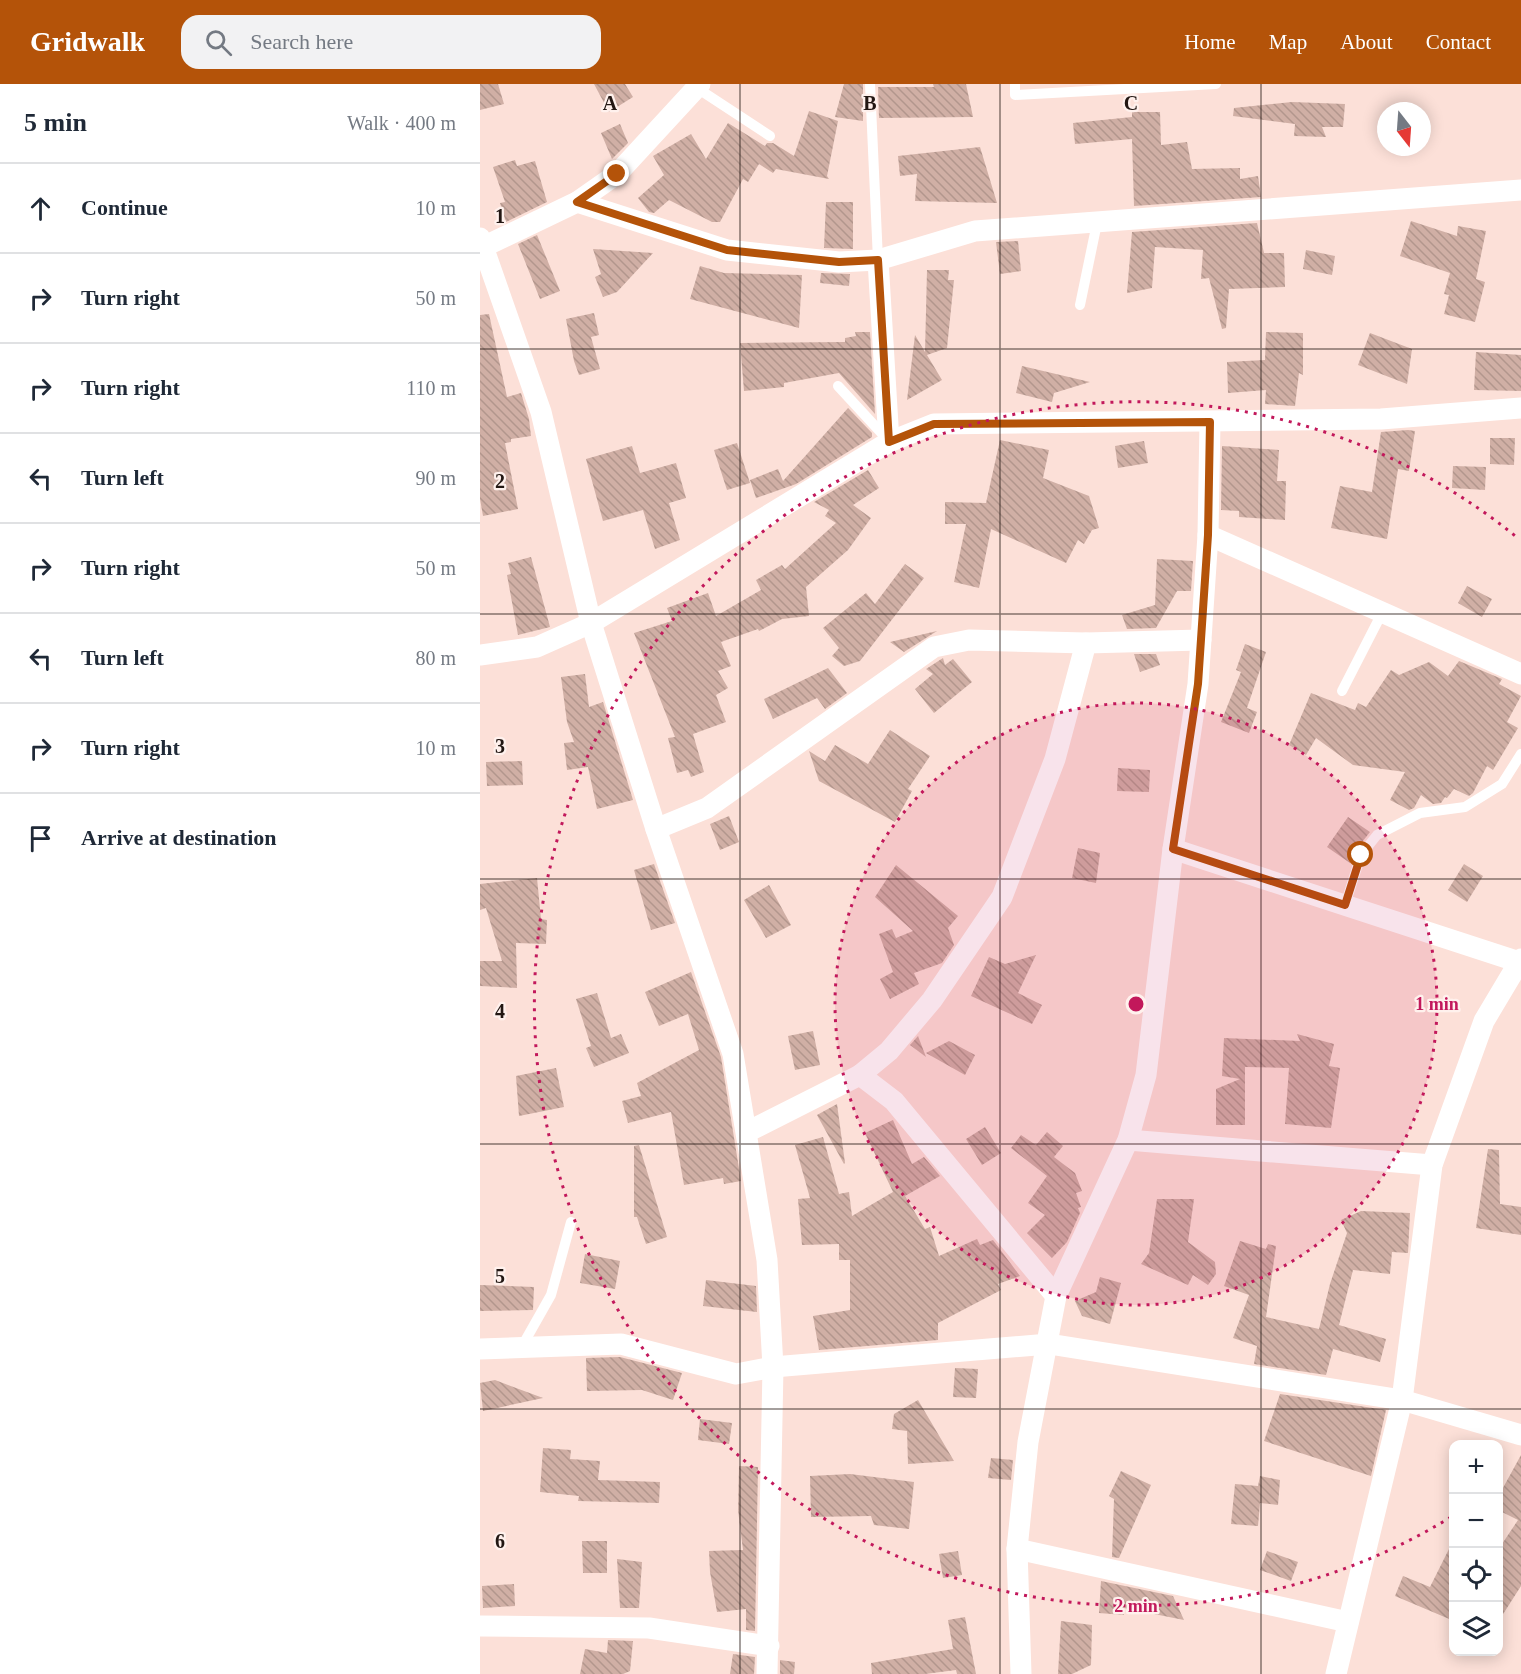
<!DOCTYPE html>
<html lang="en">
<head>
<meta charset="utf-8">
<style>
  body { margin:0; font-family:"Times New Roman",serif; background:#f2f2f3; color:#1f2937 }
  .controls { position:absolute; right:18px; bottom:18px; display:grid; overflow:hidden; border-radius:12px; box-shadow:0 3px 15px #0003 }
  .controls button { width:54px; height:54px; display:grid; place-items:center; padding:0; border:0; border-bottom:2px solid #e0e1e3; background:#fff; color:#1f2937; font:30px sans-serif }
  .compass { position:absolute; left:897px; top:18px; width:54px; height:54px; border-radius:50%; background:#fff; box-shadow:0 3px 15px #0003; rotate:163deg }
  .stop { position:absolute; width:18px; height:18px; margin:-14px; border:4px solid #b45309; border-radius:50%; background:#fff }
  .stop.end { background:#b45309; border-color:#fff; box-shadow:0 2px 6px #0008 }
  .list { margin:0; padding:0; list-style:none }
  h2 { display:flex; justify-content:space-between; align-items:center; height:78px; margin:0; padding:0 24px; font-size:26px }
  h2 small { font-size:20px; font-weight:400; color:#747a83 }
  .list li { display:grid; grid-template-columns:39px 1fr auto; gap:18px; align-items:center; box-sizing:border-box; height:90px; padding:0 24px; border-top:2px solid #e0e1e3 }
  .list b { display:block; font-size:22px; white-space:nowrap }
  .list em { font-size:20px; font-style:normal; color:#747a83 }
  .icon { flex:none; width:33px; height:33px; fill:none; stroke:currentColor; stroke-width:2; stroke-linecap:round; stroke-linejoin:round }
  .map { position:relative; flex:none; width:1041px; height:1590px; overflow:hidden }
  header { display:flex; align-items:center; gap:36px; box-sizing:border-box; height:84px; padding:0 30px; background:#b45309; color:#fff }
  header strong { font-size:28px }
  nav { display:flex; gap:33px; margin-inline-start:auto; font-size:21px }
  .search { width:420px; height:54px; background:#f2f2f3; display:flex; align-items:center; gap:15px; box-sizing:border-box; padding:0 21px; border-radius:18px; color:#747a83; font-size:22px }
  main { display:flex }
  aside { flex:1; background:#fff }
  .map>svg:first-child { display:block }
  .building { fill:url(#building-back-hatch) }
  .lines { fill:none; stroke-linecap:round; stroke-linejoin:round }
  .service { stroke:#fff; stroke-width:10 }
  .minor { stroke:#fff; stroke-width:21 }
  .route { stroke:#b45309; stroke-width:8 }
  .grid { fill:none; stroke:#221713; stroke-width:1.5; stroke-opacity:0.55 }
  .ring { fill:none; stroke:#c2185b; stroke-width:3; stroke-dasharray:3 6 }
  .grid-label { font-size:20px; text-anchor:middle; font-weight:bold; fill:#221713; stroke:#fff1ed; stroke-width:4.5; stroke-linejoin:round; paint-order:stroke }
  .centre { fill:#c2185b; stroke:#fff1ed; stroke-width:3 }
  .ring-label { font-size:18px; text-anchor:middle; font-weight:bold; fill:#c2185b; stroke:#fff1ed; stroke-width:4.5; stroke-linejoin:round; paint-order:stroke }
</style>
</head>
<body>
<header>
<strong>Gridwalk</strong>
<div class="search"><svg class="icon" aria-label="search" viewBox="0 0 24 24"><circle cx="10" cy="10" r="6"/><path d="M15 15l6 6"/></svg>Search here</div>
<nav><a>Home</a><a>Map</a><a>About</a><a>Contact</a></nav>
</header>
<main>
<aside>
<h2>5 min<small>Walk · 400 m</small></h2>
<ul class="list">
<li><svg class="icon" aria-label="ahead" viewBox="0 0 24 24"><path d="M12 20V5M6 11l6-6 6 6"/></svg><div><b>Continue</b></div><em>10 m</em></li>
<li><svg class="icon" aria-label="right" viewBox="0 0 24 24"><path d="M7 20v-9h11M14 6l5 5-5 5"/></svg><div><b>Turn right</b></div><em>50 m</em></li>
<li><svg class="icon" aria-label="right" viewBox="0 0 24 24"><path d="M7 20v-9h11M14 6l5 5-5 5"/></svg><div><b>Turn right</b></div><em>110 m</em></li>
<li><svg class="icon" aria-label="left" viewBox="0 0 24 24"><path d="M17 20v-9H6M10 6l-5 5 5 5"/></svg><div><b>Turn left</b></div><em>90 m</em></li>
<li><svg class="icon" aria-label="right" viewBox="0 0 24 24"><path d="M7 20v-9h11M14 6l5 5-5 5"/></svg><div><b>Turn right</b></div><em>50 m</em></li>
<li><svg class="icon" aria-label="left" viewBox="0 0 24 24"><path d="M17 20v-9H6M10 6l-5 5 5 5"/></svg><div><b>Turn left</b></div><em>80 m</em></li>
<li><svg class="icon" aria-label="right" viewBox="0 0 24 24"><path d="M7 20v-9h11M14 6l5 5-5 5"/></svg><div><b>Turn right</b></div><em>10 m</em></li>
<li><svg class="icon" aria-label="arrive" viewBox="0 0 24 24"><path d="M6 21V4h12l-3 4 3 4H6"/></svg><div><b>Arrive at destination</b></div></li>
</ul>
</aside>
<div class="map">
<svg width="1041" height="1590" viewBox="0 0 1041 1590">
  <defs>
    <pattern id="building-back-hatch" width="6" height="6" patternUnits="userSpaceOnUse" patternTransform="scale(1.5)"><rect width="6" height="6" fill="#d0afa5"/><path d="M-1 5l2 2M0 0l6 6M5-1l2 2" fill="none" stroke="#b2968d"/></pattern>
  </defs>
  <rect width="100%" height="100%" fill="#fce0d8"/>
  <!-- building -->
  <g class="building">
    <path d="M 0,0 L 18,0 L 24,20 L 0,26 Z"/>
    <path d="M 114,0 L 145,0 L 153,13 L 129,28 Z"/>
    <path d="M 364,0 L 383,0 L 383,37 L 355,33 Z"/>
    <path d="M 453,0 L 486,0 L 493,33 L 399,34 L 398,3 L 454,3 Z"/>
    <path d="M 812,18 L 865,20 L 863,43 L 842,43 L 846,53 L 814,52 L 815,40 L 753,32 L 754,24 Z"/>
    <path d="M 329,27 L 358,37 L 347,92 L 349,95 L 296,85 L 293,89 L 279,80 L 268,98 L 263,95 L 240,138 L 232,138 L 189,116 L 174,129 L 169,128 L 158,114 L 184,91 L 173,72 L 211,50 L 226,75 L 248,39 L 285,62 L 287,59 L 293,59 L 314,72 Z"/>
    <path d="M 652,28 L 680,28 L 681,61 L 707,58 L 712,85 L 760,84 L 760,95 L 778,92 L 781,113 L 654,122 L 652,55 L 595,60 L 593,39 L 652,33 Z"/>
    <path d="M 140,40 L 148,59 L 132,75 L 121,49 Z"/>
    <path d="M 500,63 L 517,119 L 435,117 L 437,90 L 420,92 L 418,72 Z"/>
    <path d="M 35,76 L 37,82 L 55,77 L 67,118 L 26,138 L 20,119 L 25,118 L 13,83 Z"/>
    <path d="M 346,118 L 373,118 L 373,165 L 344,164 Z"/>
    <path d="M 931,137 L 977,152 L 978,142 L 1006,147 L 996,195 L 1005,198 L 995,238 L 964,230 L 969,211 L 964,210 L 970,189 L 920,172 Z"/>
    <path d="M 777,139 L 784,169 L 804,169 L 805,203 L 749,205 L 746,244 L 742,245 L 729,194 L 721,195 L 723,166 L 675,163 L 672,204 L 647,209 L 652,148 Z"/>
    <path d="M 57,151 L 80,207 L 60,215 L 38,160 Z"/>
    <path d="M 538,157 L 541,187 L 520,190 L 516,158 Z"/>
    <path d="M 113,165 L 173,169 L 137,208 L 123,213 L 115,193 L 121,190 Z"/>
    <path d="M 826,166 L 855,172 L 852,191 L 823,185 Z"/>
    <path d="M 220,182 L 244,189 L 322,191 L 319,244 L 210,215 Z"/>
    <path d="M 447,186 L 469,186 L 468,196 L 474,196 L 467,264 L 447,271 L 462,296 L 427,316 L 435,251 L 445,268 Z"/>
    <path d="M 341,189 L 370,190 L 369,202 L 340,199 Z"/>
    <path d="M 114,229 L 119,251 L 111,253 L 120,285 L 99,291 L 94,277 L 86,235 Z"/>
    <path d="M 9,230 L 27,313 L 41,309 L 49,335 L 51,352 L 31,355 L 31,358 L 25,359 L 38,425 L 3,432 L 0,415 L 0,231 Z"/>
    <path d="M 375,248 L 390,248 L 395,330 L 359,289 L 304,299 L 304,303 L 264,307 L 260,259 L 365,258 L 365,254 L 376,252 Z"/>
    <path d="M 786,248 L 823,249 L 823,291 L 819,289 L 815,322 L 785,320 L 786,306 L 748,309 L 747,278 L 785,276 Z"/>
    <path d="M 890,249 L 932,265 L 927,300 L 878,281 Z"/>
    <path d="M 996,268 L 1041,271 L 1041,307 L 994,306 Z"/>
    <path d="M 542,282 L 610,298 L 574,309 L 572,318 L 536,309 Z"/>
    <path d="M 368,324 L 392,349 L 392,353 L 316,400 L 276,414 L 270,396 L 298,385 L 303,397 Z"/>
    <path d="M 928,346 L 935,347 L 929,387 L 918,385 L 907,455 L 851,444 L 860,402 L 892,408 L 901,348 Z"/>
    <path d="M 1010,354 L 1035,354 L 1034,381 L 1010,380 Z"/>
    <path d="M 520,356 L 569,366 L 563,394 L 609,412 L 619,444 L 612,446 L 604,460 L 598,456 L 586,479 L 511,445 L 499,504 L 474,498 L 486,440 L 465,440 L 465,418 L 506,419 Z"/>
    <path d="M 664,357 L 668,379 L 638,384 L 635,362 Z"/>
    <path d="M 257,359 L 270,399 L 247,406 L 234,366 Z"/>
    <path d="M 152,362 L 160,389 L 196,379 L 206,414 L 189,419 L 200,456 L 175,465 L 163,426 L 123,437 L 106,375 Z"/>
    <path d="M 742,362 L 799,366 L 797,397 L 806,397 L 805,436 L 759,433 L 759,427 L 741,426 Z"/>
    <path d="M 973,382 L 1006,383 L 1005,406 L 972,404 Z"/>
    <path d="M 388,386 L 399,404 L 373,421 L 391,434 L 368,466 L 326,503 L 329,532 L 302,535 L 279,547 L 278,545 L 241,558 L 251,582 L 238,587 L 248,604 L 236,611 L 246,638 L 213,650 L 224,688 L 211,693 L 208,686 L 197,689 L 188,654 L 195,653 L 154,549 L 192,537 L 187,524 L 228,509 L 236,532 L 281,506 L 276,496 L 302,481 L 305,485 L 356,439 L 345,432 L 349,426 L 334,418 Z"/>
    <path d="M 51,473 L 70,543 L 38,551 L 27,491 L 31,490 L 28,479 Z"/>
    <path d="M 677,475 L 713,477 L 711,507 L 697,507 L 676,544 L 647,545 L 642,531 L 675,521 Z"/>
    <path d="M 425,480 L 444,494 L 380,577 L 364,582 L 352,572 L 359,564 L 343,544 L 386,509 L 395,520 Z"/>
    <path d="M 987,502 L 1012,515 L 1002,533 L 978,519 Z"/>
    <path d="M 457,547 L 424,568 L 410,558 Z"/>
    <path d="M 765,560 L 786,568 L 767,624 L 777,628 L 769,649 L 741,638 L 761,588 L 756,586 Z"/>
    <path d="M 654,570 L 676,570 L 680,581 L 660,588 Z"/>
    <path d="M 463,574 L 465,581 L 473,575 L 492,598 L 454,629 L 435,605 L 453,590 L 446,585 Z"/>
    <path d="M 979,577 L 1022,595 L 1019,600 L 1041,612 L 1027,638 L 1038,644 L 1013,686 L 1007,682 L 993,709 L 989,712 L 974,705 L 967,714 L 965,713 L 961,719 L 953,720 L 941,711 L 934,724 L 929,726 L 910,716 L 925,688 L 873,681 L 836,654 L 826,671 L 809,661 L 831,609 L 875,626 L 878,619 L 886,623 L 911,586 L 919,591 L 949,578 L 968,592 Z"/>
    <path d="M 348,584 L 367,609 L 345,625 L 337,614 L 293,635 L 284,615 Z"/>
    <path d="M 105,590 L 109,623 L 123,618 L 153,716 L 117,725 L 108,683 L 87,686 L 84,659 L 94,658 L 87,638 L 81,593 Z"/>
    <path d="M 410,646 L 450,672 L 428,705 L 432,707 L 415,738 L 339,697 L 329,667 L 345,677 L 355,661 L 388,680 Z"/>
    <path d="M 42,677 L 43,701 L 7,702 L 6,678 Z"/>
    <path d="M 638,684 L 670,686 L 669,708 L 637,707 Z"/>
    <path d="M 249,732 L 259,758 L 240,766 L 230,740 Z"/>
    <path d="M 868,733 L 890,748 L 875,767 L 870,779 L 847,763 Z"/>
    <path d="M 598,764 L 620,769 L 616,799 L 592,794 Z"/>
    <path d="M 174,780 L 195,839 L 171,846 L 154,786 Z"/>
    <path d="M 984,780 L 1003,792 L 987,818 L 968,806 Z"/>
    <path d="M 416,781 L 478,832 L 468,844 L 474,861 L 462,879 L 434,889 L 439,900 L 410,915 L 400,895 L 413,888 L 399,850 L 412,845 L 416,854 L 433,847 L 395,813 Z"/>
    <path d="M 57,794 L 61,835 L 67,836 L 66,860 L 36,859 L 37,904 L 0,902 L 0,877 L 22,877 L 6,824 L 0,826 L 0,800 Z"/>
    <path d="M 289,801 L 311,841 L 286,854 L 264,816 Z"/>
    <path d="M 556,871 L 538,909 L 562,921 L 552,940 L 491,912 L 509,873 L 525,880 Z"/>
    <path d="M 211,888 L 241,973 L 261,1097 L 244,1100 L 243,1094 L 204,1101 L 191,1028 L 148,1039 L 142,1017 L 161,1012 L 157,999 L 219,966 L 208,930 L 179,942 L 165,908 Z"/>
    <path d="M 117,909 L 131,954 L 141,950 L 149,969 L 114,983 L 106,964 L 111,962 L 96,915 Z"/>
    <path d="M 333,947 L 340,981 L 315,986 L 308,952 Z"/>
    <path d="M 817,950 L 854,960 L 849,982 L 860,984 L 851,1044 L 805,1040 L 809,984 L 765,983 L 765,1041 L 736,1041 L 736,1005 L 760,995 L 742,992 L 744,954 L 820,957 Z"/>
    <path d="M 438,952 L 446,973 L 430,961 Z"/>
    <path d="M 469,957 L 495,971 L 485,991 L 446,969 Z"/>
    <path d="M 76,984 L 84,1023 L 39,1032 L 36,992 Z"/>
    <path d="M 357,1020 L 365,1079 L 364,1080 L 337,1031 Z"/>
    <path d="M 413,1036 L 432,1080 L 444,1073 L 460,1092 L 425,1112 L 445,1145 L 450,1143 L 459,1172 L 497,1155 L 500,1161 L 513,1156 L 540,1192 L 518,1200 L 521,1206 L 458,1239 L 458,1256 L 339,1266 L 333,1232 L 370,1226 L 370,1176 L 359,1176 L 359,1160 L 322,1161 L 318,1115 L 330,1114 L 315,1061 L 343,1053 L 359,1110 L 369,1108 L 372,1132 L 413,1108 L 385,1049 Z"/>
    <path d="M 505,1043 L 521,1069 L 502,1081 L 486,1055 Z"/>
    <path d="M 567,1048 L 583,1062 L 574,1073 L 595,1089 L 602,1107 L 596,1109 L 601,1123 L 598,1124 L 600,1129 L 587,1158 L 572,1174 L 547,1149 L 565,1131 L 548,1119 L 567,1092 L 531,1064 L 541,1051 L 556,1061 Z"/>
    <path d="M 159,1061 L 187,1153 L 166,1160 L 157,1133 L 154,1133 L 154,1062 Z"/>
    <path d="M 1008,1065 L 1019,1066 L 1020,1120 L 1041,1123 L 1041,1151 L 996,1144 Z"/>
    <path d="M 677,1115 L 714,1115 L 708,1158 L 735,1178 L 736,1190 L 728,1201 L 713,1191 L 708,1201 L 661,1180 L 669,1169 Z"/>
    <path d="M 881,1127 L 930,1129 L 928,1169 L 912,1168 L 910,1190 L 873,1186 L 859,1241 L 906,1255 L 900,1278 L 853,1265 L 846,1291 L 774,1280 L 777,1262 L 753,1254 L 769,1211 L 744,1202 L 760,1157 L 786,1165 L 788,1160 L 796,1162 L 786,1233 L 839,1245 L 850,1200 L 867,1149 L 861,1136 Z"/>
    <path d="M 105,1170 L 140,1177 L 135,1205 L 100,1199 Z"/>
    <path d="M 620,1193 L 641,1199 L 630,1240 L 602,1232 L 595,1217 L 616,1208 Z"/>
    <path d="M 226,1196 L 276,1202 L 277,1228 L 223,1222 Z"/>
    <path d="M 0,1201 L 54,1203 L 53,1226 L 0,1227 Z"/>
    <path d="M 140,1273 L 202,1289 L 193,1316 L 162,1306 L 107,1307 L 106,1274 Z"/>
    <path d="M 475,1284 L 498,1285 L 496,1314 L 473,1313 Z"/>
    <path d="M 15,1296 L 63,1314 L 3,1327 L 0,1299 Z"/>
    <path d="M 800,1310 L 906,1326 L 891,1392 L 784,1357 Z"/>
    <path d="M 438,1316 L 474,1377 L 428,1380 L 427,1347 L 412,1345 L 414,1330 Z"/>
    <path d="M 220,1335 L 252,1339 L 249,1360 L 218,1356 Z"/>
    <path d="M 63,1364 L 91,1366 L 90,1375 L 120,1377 L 118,1396 L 180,1398 L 179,1419 L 98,1417 L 99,1412 L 60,1408 Z"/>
    <path d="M 1041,1371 L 1041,1502 L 1018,1538 L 1018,1466 L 1038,1436 L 1018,1426 L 1018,1413 Z"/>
    <path d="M 511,1374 L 533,1376 L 531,1396 L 508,1394 Z"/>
    <path d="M 259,1382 L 278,1383 L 275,1547 L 266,1546 L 266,1525 L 237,1528 L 230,1488 L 229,1467 L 263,1466 L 258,1426 Z"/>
    <path d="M 641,1387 L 671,1401 L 639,1474 L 632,1473 L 634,1415 L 629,1412 Z"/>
    <path d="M 370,1390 L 434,1398 L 429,1445 L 394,1441 L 391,1432 L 331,1433 L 330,1392 Z"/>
    <path d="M 780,1392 L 800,1396 L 798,1421 L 780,1419 L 778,1442 L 751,1440 L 755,1400 L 778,1402 Z"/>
    <path d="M 974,1455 L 974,1537 L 915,1512 L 923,1492 L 950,1503 Z"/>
    <path d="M 102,1457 L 127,1457 L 127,1489 L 103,1489 Z"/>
    <path d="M 478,1467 L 482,1491 L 463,1494 L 459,1470 Z"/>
    <path d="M 787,1467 L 818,1478 L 811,1497 L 780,1486 Z"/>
    <path d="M 137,1475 L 162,1478 L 159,1524 L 140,1524 Z"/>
    <path d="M 621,1497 L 693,1512 L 704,1536 L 644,1524 L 644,1531 L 619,1529 Z"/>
    <path d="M 34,1500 L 35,1522 L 3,1524 L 2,1502 Z"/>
    <path d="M 485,1533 L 496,1590 L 477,1590 L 476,1586 L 445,1590 L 392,1590 L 391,1579 L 473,1565 L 468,1536 Z"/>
    <path d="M 581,1537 L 612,1541 L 611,1581 L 592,1590 L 578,1590 Z"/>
    <path d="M 128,1556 L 153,1557 L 150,1587 L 143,1590 L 100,1590 L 105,1565 L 127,1569 Z"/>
    <path d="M 253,1570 L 275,1573 L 274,1590 L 250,1590 Z"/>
    <path d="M 300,1576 L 315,1578 L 314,1590 L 300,1590 Z"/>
  </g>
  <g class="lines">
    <!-- service -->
    <g class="service">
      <path d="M 390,0 L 398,176"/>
      <path d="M 535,0 L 535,11 L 736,0"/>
      <path d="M 217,4 L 290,52"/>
      <path d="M 600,221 L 617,139"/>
      <path d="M 358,302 L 407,355"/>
      <path d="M 862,607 L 902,529"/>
      <path d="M 865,821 L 881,771 L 897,751 L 940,729 L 985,723 L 1022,700 L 1041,670"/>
      <path d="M 41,1264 L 71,1211 L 91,1138"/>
    </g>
    <!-- minor -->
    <g class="minor">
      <path d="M 97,118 L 247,166 L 359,178 L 398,176 L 495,147 L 1041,106"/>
      <path d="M 0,154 L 61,328 L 111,539 L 176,745 L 253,970 L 287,1176 L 293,1283 L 287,1590"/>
      <path d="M 3,163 L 97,118 L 137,90 L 220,0"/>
      <path d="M 398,176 L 409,358"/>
      <path d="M 728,451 L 1041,590"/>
      <path d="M 0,571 L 57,563 L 111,539 L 409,358 L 454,340 L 901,335 L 1041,324"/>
      <path d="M 176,745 L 227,724 L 454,563 L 489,556 L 606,559 L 721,556"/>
      <path d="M 693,765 L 1039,878"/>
      <path d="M 380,991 L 414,1017 L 576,1212"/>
      <path d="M 267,1048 L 380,991 L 409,967 L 452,916 L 522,813 L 575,675 L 606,559"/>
      <path d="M 648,1056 L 952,1081"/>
      <path d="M 0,1265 L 141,1260 L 256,1290 L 293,1283 L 569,1260 L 922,1316 L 1041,1351"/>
      <path d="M 537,1465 L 868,1538"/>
      <path d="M 0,1542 L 169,1544 L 289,1562"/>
      <path d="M 541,1590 L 537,1465 L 548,1358 L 576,1212 L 648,1056 L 666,991 L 693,765 L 718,600 L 728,451 L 730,338"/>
      <path d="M 856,1590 L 922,1316 L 952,1081 L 1004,937 L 1041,875"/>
    </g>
  </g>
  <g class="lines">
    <!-- route -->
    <path class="route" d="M 137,90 L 97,118 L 247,166 L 359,178 L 398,176 L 409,358 L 454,340 L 730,338 L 728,451 L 718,600 L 693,765 L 865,821 L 881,771"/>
  </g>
  <!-- grid -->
  <path class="grid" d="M 260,0 L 260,1590M 520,0 L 520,1590M 781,0 L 781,1590M 0,265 L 1041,265M 0,530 L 1041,530M 0,795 L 1041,795M 0,1060 L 1041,1060M 0,1325 L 1041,1325"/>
  <!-- distance rings -->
  <circle cx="656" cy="920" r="301" fill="#c2185b" fill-opacity=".12"/>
  <g class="ring">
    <circle cx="656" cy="920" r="301"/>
    <path d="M971 1433A602 602 0 1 1 1039 455"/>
  </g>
  <g class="grid-label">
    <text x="130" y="26">A</text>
    <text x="390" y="26">B</text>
    <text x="651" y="26">C</text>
    <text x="20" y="139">1</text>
    <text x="20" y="404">2</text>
    <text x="20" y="669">3</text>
    <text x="20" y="934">4</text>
    <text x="20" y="1199">5</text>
    <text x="20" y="1464">6</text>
  </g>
  <circle cx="656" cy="920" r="9" class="centre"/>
  <g class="ring-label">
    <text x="957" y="926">1 min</text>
    <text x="656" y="1528">2 min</text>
  </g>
</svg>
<div class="controls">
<button>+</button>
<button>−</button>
<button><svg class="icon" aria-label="locate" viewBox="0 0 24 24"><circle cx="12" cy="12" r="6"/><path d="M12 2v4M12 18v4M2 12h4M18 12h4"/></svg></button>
<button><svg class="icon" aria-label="layers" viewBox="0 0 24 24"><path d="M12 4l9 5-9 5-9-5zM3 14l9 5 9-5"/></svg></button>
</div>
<svg class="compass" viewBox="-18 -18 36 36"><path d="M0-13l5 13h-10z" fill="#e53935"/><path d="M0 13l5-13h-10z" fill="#747a83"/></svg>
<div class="stop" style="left:881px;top:771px"></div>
<div class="stop end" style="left:137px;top:90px"></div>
</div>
</main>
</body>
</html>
